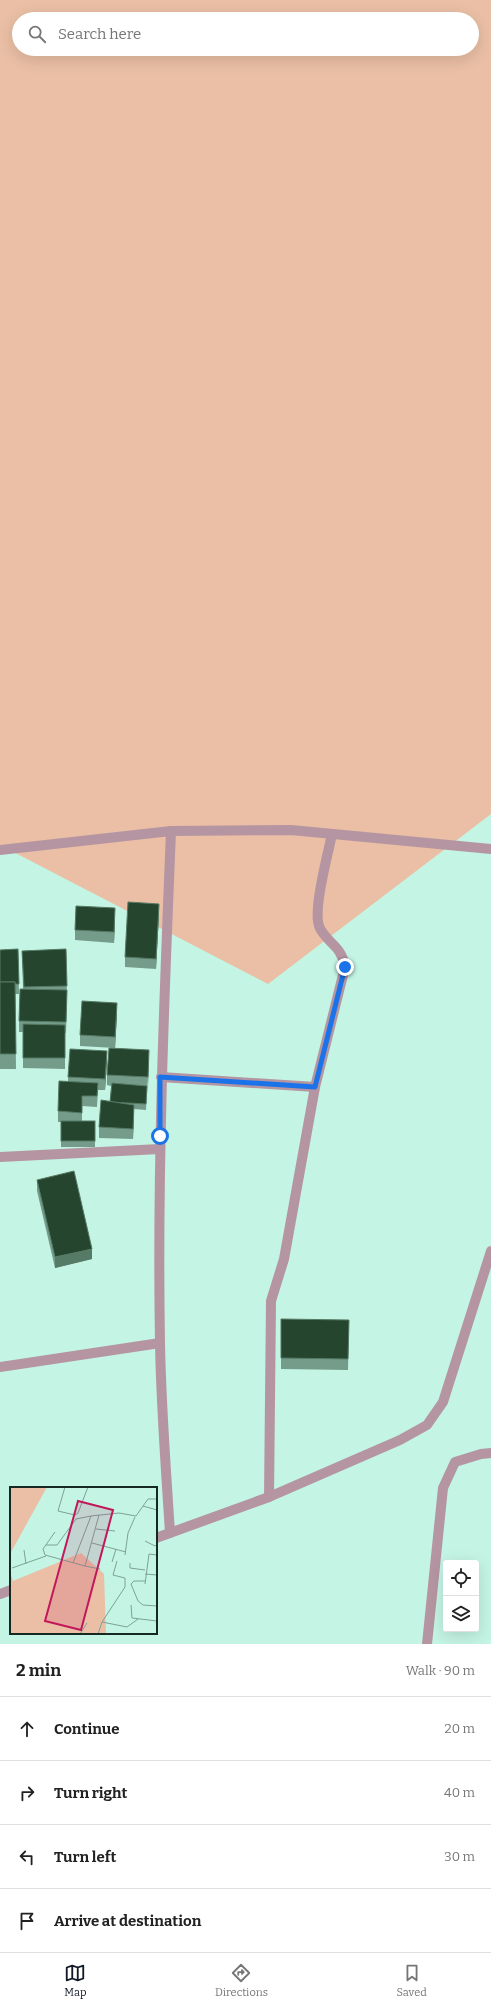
<!DOCTYPE html>
<html lang="en">
<head>
<meta charset="utf-8">
<style>
  body { margin:0; font-family:Bitter,serif; background:#f6f6f6; color:#222 }
  .controls { position:absolute; right:12px; bottom:12px; display:grid; overflow:hidden; border-radius:4px; box-shadow:0 4px 16px #0002 }
  .controls button { width:36px; height:36px; display:grid; place-items:center; padding:0; border:0; border-bottom:1px solid #e0e0e0; background:#fff; color:#222; font:20px sans-serif }
  .stop { position:absolute; width:12px; height:12px; margin:-9px; border:3px solid #1a73e8; border-radius:50%; background:#fff }
  .stop.end { background:#1a73e8; border-color:#fff; box-shadow:0 1px 4px #0008 }
  .list { margin:0; padding:0; list-style:none }
  h2 { display:flex; justify-content:space-between; align-items:center; height:52px; margin:0; padding:0 16px; font-size:17px }
  h2 small { font-size:13px; font-weight:400; color:#767676 }
  .list li { display:grid; grid-template-columns:26px 1fr auto; gap:12px; align-items:center; box-sizing:border-box; height:64px; padding:0 16px; border-top:1px solid #e0e0e0 }
  .list b { display:block; font-size:15px; white-space:nowrap }
  .list em { font-size:13px; font-style:normal; color:#767676 }
  .icon { flex:none; width:22px; height:22px; fill:none; stroke:currentColor; stroke-width:2; stroke-linecap:round; stroke-linejoin:round }
  .map { position:relative; flex:none; width:491px; height:1644px; overflow:hidden }
  .search { position:absolute; background:#fff; box-shadow:0 4px 16px #0002; left:12px; right:12px; top:12px; height:44px; display:flex; align-items:center; gap:10px; box-sizing:border-box; padding:0 14px; border-radius:22px; color:#767676; font-size:15px }
  .sheet { height:308px; background:#fff }
  nav { display:flex; justify-content:space-around; align-items:center; box-sizing:border-box; height:56px; border-top:1px solid #e0e0e0; background:#fff; font-size:11px; color:#767676 }
  nav a { display:grid; justify-items:center; gap:2px }
  nav .on { color:#111827 }
  .map>svg:first-child { display:block }
  .green { fill:#eabfa5; fill-rule:evenodd }
  .lines { fill:none; stroke-linecap:round; stroke-linejoin:round }
  .lane { stroke:#b595a1; stroke-width:10 }
  .street { stroke:#b595a1; stroke-width:10 }
  .wall { fill:#759c8a }
  .shaded-wall { fill:#557a65 }
  .building { fill:#26452f; stroke:#557a65 }
  .route { stroke:#1a73e8; stroke-width:5 }
  .inset-road { fill:none; stroke:#7ea296; stroke-width:1 }
  .view { fill:#c2185b; fill-opacity:0.15; stroke:#c2185b; stroke-width:2 }
  .inset-edge { fill:none; stroke:#152822; stroke-width:2 }
</style>
</head>
<body>
<div class="map">
<svg width="491" height="1644" viewBox="0 0 491 1644">
  <rect width="100%" height="100%" fill="#c4f4e4"/>
  <!-- green -->
  <path class="green" d="M 0,0 L 491,0 L 491,814 L 268,984 L 0,845 ZM 19,19 L 472,19 L 472,49 L 19,49 Z"/>
  <g class="lines">
    <!-- lane -->
    <path class="lane" d="M 427,1644 L 443,1488 L 455,1462 L 481,1454 L 491,1453"/>
    <!-- street -->
    <g class="street">
      <path d="M 0,850 L 171,831"/>
      <path d="M 161,1077 L 315,1087"/>
      <path d="M 0,1157 L 160,1149"/>
      <path d="M 0,1367 L 160,1343"/>
      <path d="M 269,1497 L 400,1440 L 427,1425 L 443,1402 L 491,1251"/>
      <path d="M 170,1533 C 166,1469 161,1406 160,1343 C 157,1172 164,1002 171,831 L 291,830 L 491,849"/>
      <path d="M 156,1538 L 269,1497 L 271,1301 L 284,1259 L 315,1087 L 345,967 C 342,945 325,942 319,926 C 313,909 328,854 332,834"/>
      <path d="M 0,1594 L 11,1590"/>
    </g>
  </g>
  <!-- wall -->
  <g class="wall">
    <path d="M 159,914 L 156,969 L 125,967 L 125,957 Z"/>
    <path d="M 115,919 L 114,943 L 75,940 L 75,930 Z"/>
    <path d="M 18,949 L 19,994 L 15,994 L 16,1069 L 0,1069 L 0,950 Z"/>
    <path d="M 66,949 L 67,1000 L 66,1033 L 65,1033 L 65,1069 L 23,1068 L 23,1032 L 19,1032 L 19,1021 L 23,989 L 22,951 Z"/>
    <path d="M 117,1014 L 115,1048 L 80,1046 L 80,1035 Z"/>
    <path d="M 149,1061 L 146,1110 L 134,1109 L 133,1139 L 99,1138 L 99,1127 L 110,1102 L 111,1086 L 107,1085 L 107,1075 Z"/>
    <path d="M 107,1062 L 105,1090 L 98,1090 L 97,1107 L 82,1106 L 82,1121 L 95,1121 L 95,1147 L 61,1147 L 61,1122 L 58,1122 L 58,1111 L 68,1082 L 68,1077 Z"/>
    <path d="M 37,1180 L 92,1259 L 55,1268 L 37,1191 Z"/>
    <path d="M 349,1320 L 348,1370 L 281,1369 L 281,1358 Z"/>
  </g>
  <!-- shaded-wall -->
  <g class="shaded-wall">
    <path d="M 159,904 L 159,914 L 156,969 L 156,959 Z"/>
    <path d="M 115,908 L 115,919 L 114,943 L 114,932 Z"/>
    <path d="M 117,1003 L 117,1014 L 115,1048 L 115,1037 Z"/>
    <path d="M 149,1050 L 149,1061 L 148,1087 L 148,1077 Z"/>
    <path d="M 107,1051 L 107,1062 L 105,1090 L 105,1079 Z"/>
    <path d="M 134,1105 L 134,1115 L 133,1139 L 133,1129 Z"/>
    <path d="M 92,1249 L 92,1259 L 55,1268 L 55,1257 Z"/>
  </g>
  <!-- building -->
  <g class="building">
    <path d="M 128,902 L 159,904 L 156,959 L 125,957 Z"/>
    <path d="M 76,906 L 115,908 L 114,932 L 75,930 Z"/>
    <path d="M 18,949 L 19,984 L 15,984 L 15,982 L 0,982 L 0,950 Z"/>
    <path d="M 66,949 L 67,986 L 24,987 L 22,951 Z"/>
    <path d="M 0,982 L 15,982 L 16,1054 L 0,1054 Z"/>
    <path d="M 20,989 L 67,990 L 66,1022 L 19,1021 Z"/>
    <path d="M 82,1001 L 117,1003 L 115,1037 L 80,1035 Z"/>
    <path d="M 23,1024 L 65,1025 L 65,1058 L 23,1058 Z"/>
    <path d="M 109,1048 L 149,1050 L 148,1077 L 107,1075 Z"/>
    <path d="M 70,1049 L 107,1051 L 105,1079 L 68,1077 Z"/>
    <path d="M 59,1081 L 98,1083 L 97,1096 L 82,1096 L 82,1113 L 58,1111 Z"/>
    <path d="M 112,1083 L 147,1086 L 146,1104 L 110,1102 Z"/>
    <path d="M 101,1100 L 134,1105 L 133,1129 L 99,1127 Z"/>
    <rect x="61" y="1121" width="34" height="20"/>
    <path d="M 74,1171 L 92,1249 L 55,1257 L 37,1180 Z"/>
    <path d="M 281,1319 L 349,1320 L 348,1359 L 281,1358 Z"/>
  </g>
  <g class="lines">
    <!-- route -->
    <path class="route" d="M 160,1136 L 160,1077 L 315,1087 L 345,967"/>
  </g>
  <!-- overview -->
  <g transform="translate(10 1487)">
    <rect width="147" height="147" fill="#c4f4e4"/>
    <path d="M 0,0 L 37,0 L 0,67 ZM 71,66 L 94,87 L 96,147 L 0,147 L 0,85 L 3,94 Z" fill="#eabfa5"/>
    <path class="inset-road" d="M 55,0 L 48,24 L 65,28 L 68,26 L 78,0M 133,19 L 147,23M 86,42 L 105,44M 45,45 L 33,62 L 35,68 L 75,79 L 89,28M 135,54 L 145,59 L 147,57M 82,56 L 116,65M 36,58 L 47,58 L 66,32 L 81,29M 14,63 L 16,77M 115,68 L 118,46 L 125,30M 102,75 L 106,62M 63,76 L 81,29 L 109,26 L 126,29 L 138,12 L 147,12M 120,76 L 120,81 L 135,83M 75,79 L 90,82M 2,81 L 36,69M 135,87 L 147,88M 135,94 L 124,94 L 121,97 L 128,114 L 133,118 L 147,119M 135,97 L 139,67 L 147,68M 121,118 L 122,131 L 147,134M 92,135 L 115,100 L 115,91 L 103,88 L 107,74M 70,147 L 77,136M 88,147 L 92,135 L 117,140 L 128,132"/>
    <path class="view" d="M 68,14 L 103,23 L 71,143 L 35,134 Z"/>
    <rect width="147" height="147" class="inset-edge"/>
  </g>
</svg>
<div class="controls">
<button><svg class="icon" aria-label="locate" viewBox="0 0 24 24"><circle cx="12" cy="12" r="6"/><path d="M12 2v4M12 18v4M2 12h4M18 12h4"/></svg></button>
<button><svg class="icon" aria-label="layers" viewBox="0 0 24 24"><path d="M12 4l9 5-9 5-9-5zM3 14l9 5 9-5"/></svg></button>
</div>
<div class="stop" style="left:160px;top:1136px"></div>
<div class="stop end" style="left:345px;top:967px"></div>
<div class="search"><svg class="icon" aria-label="search" viewBox="0 0 24 24"><circle cx="10" cy="10" r="6"/><path d="M15 15l6 6"/></svg>Search here</div>
</div>
<section class="sheet">
<h2>2 min<small>Walk · 90 m</small></h2>
<ul class="list">
<li><svg class="icon" aria-label="ahead" viewBox="0 0 24 24"><path d="M12 20V5M6 11l6-6 6 6"/></svg><div><b>Continue</b></div><em>20 m</em></li>
<li><svg class="icon" aria-label="right" viewBox="0 0 24 24"><path d="M7 20v-9h11M14 6l5 5-5 5"/></svg><div><b>Turn right</b></div><em>40 m</em></li>
<li><svg class="icon" aria-label="left" viewBox="0 0 24 24"><path d="M17 20v-9H6M10 6l-5 5 5 5"/></svg><div><b>Turn left</b></div><em>30 m</em></li>
<li><svg class="icon" aria-label="arrive" viewBox="0 0 24 24"><path d="M6 21V4h12l-3 4 3 4H6"/></svg><div><b>Arrive at destination</b></div></li>
</ul>
</section>
<nav>
<a class="on"><svg class="icon" aria-label="map" viewBox="0 0 24 24"><path d="M3 6l6-2 6 2 6-2v14l-6 2-6-2-6 2zM9 4v14M15 6v14"/></svg>Map</a>
<a><svg class="icon" aria-label="directions" viewBox="0 0 24 24"><path d="M12 3l9 9-9 9-9-9zM9 14v-3h6M13 9l2 2-2 2"/></svg>Directions</a>
<a><svg class="icon" aria-label="saved" viewBox="0 0 24 24"><path d="M7 4h10v16l-5-4-5 4z"/></svg>Saved</a>
</nav>
</body>
</html>
